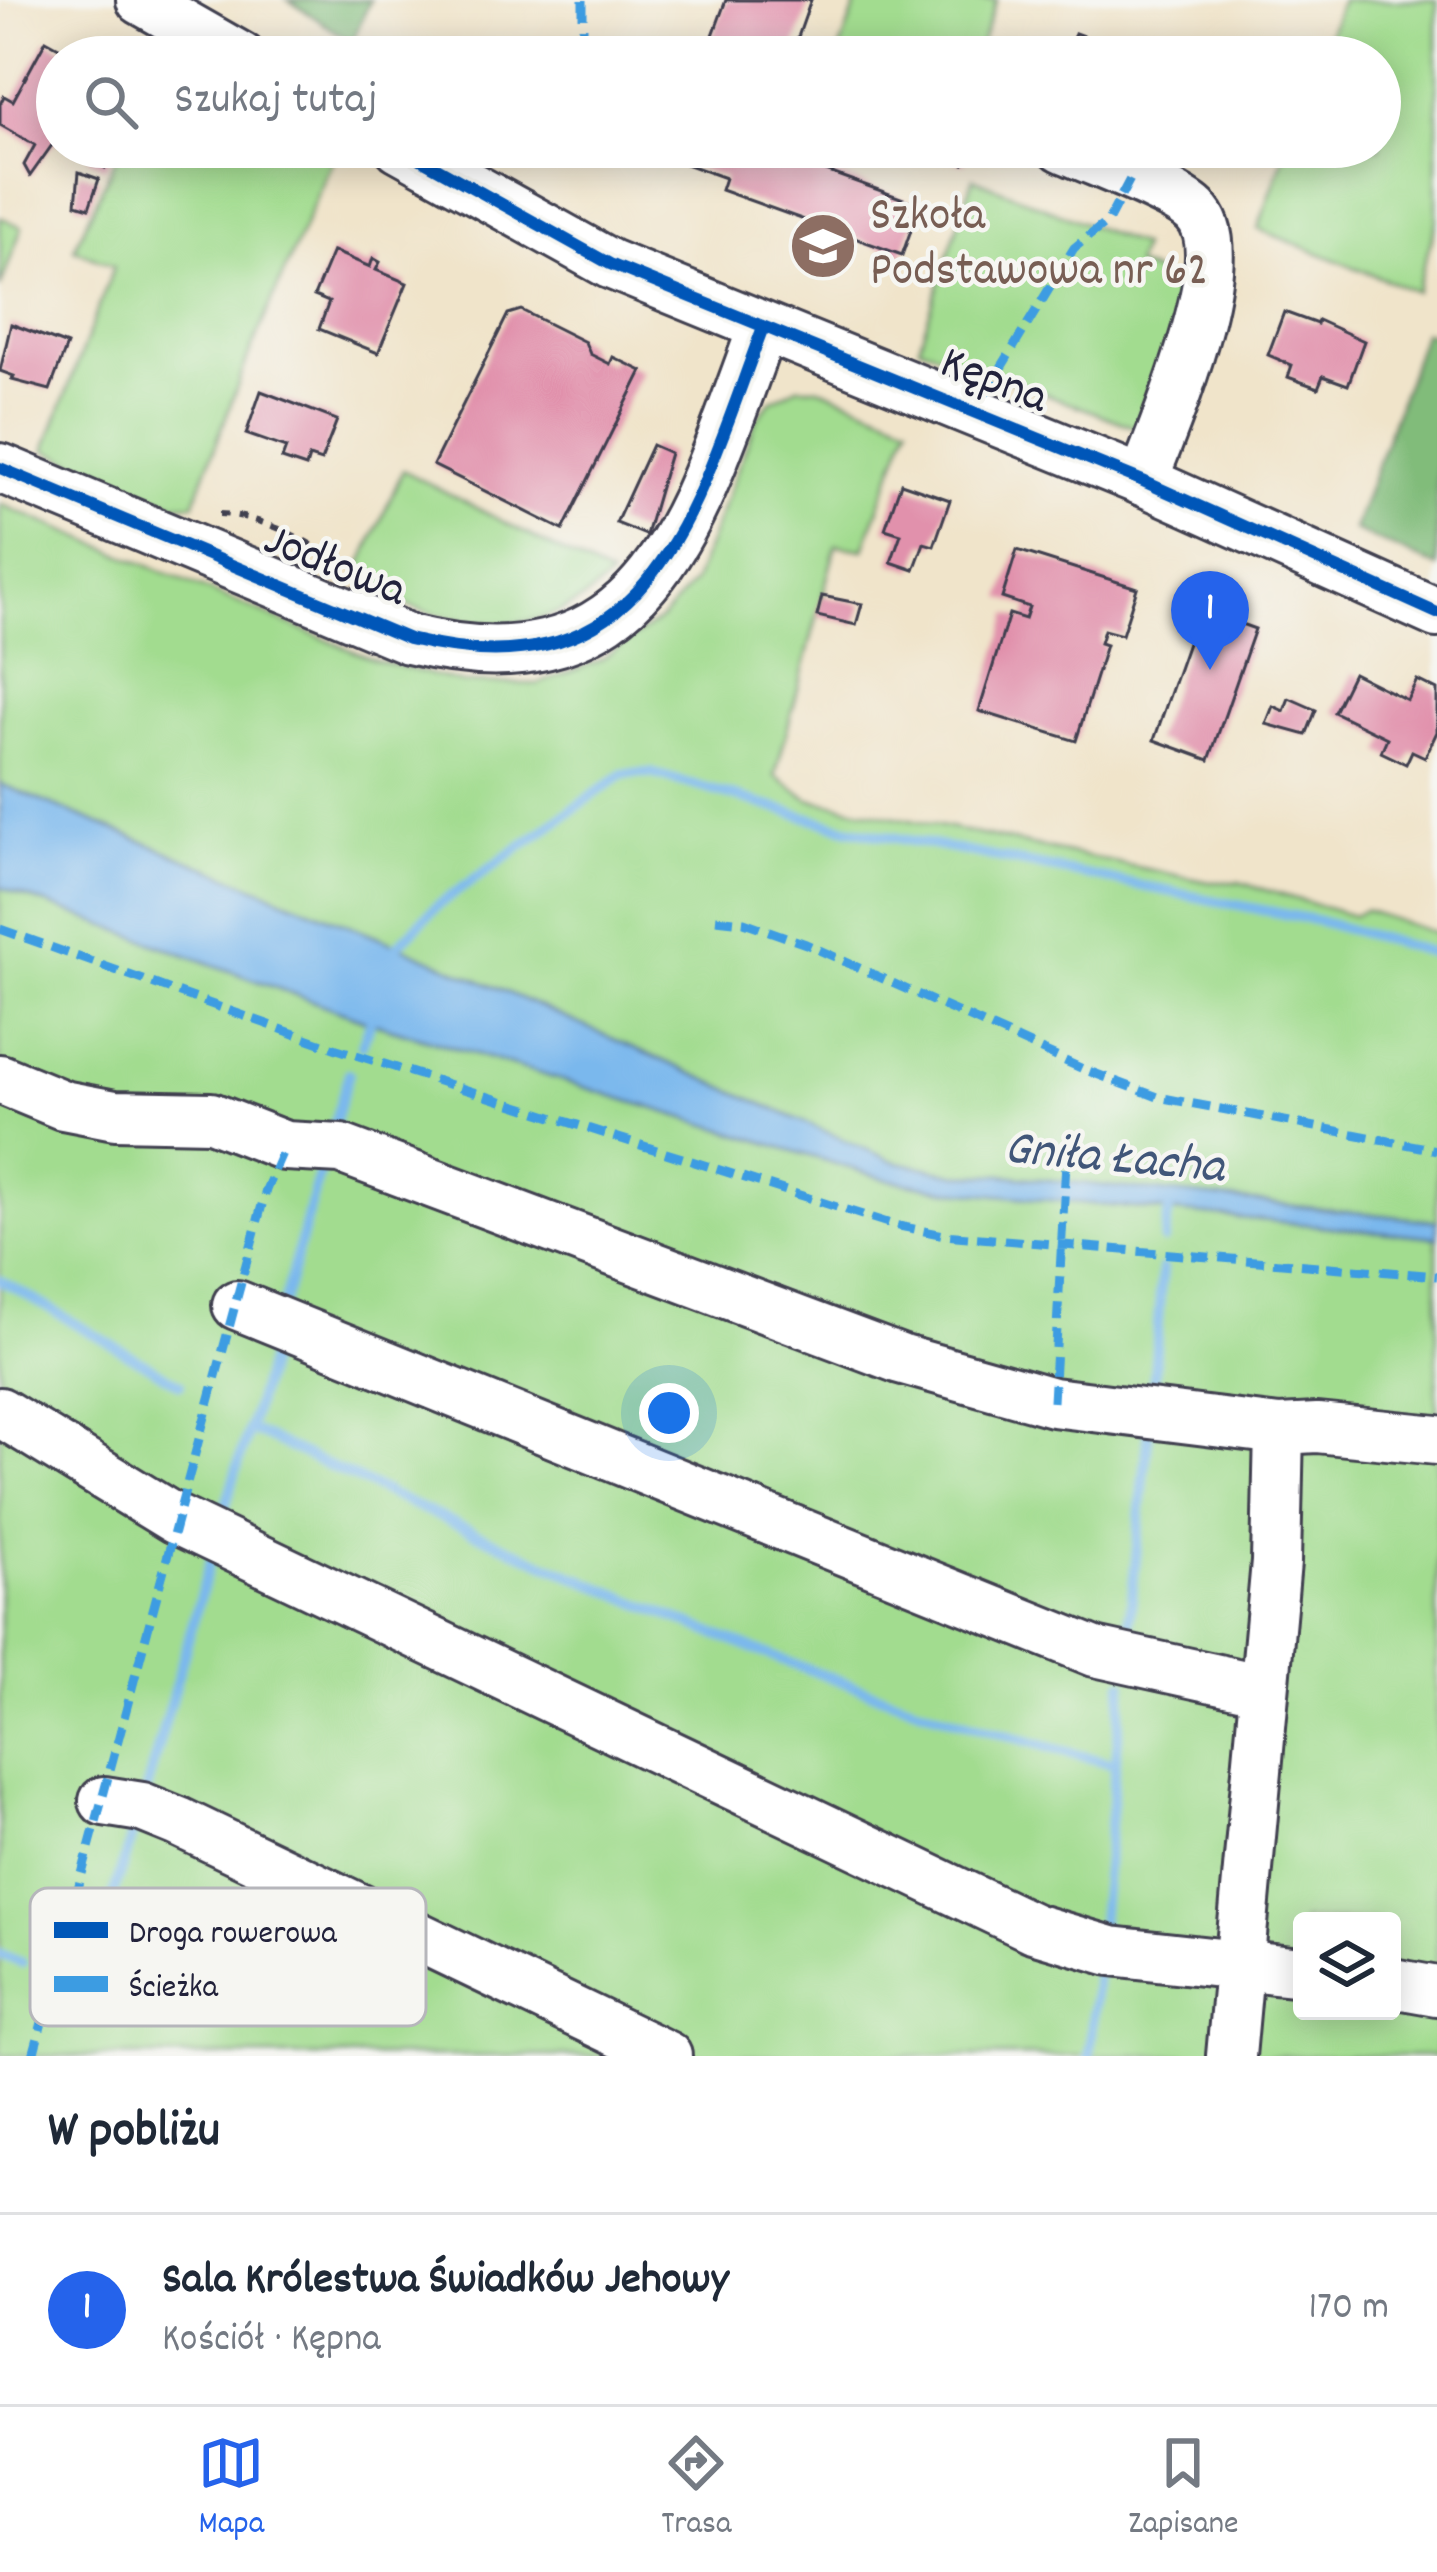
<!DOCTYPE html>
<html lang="pl">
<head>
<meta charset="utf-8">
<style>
  body { margin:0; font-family:Dekko,sans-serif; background:#f6f6f7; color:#1f2937 }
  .controls { position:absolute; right:36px; bottom:36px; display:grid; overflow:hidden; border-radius:12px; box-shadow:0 6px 30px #0003 }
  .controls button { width:108px; height:108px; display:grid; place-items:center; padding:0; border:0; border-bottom:3px solid #e0e1e3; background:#fff; color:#1f2937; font:60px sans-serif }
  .you { position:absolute; left:669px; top:1413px; width:42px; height:42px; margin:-30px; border:9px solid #fff; border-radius:50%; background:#1a73e8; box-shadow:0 0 0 18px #1a73e833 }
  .badge { display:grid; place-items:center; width:78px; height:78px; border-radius:50%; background:#2563eb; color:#fff; font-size:39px; font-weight:700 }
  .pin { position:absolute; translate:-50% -99px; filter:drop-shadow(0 3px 6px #0008) }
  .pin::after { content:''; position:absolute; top:63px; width:42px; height:36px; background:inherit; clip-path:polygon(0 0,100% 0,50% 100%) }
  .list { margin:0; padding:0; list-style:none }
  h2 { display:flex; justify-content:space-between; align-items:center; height:156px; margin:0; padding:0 48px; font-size:51px }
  h2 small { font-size:39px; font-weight:400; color:#747a83 }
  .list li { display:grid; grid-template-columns:78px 1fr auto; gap:36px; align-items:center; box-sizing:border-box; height:192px; padding:0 48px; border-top:3px solid #e0e1e3 }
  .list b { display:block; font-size:45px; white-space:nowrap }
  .list p { margin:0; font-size:39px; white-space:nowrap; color:#747a83 }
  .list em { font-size:39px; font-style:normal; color:#747a83 }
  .icon { flex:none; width:66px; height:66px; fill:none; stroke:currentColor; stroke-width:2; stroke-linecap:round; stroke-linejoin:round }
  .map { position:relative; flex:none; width:1437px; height:2056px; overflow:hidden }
  .search { position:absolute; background:#fff; box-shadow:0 6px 30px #0003; left:36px; right:36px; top:36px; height:132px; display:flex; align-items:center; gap:30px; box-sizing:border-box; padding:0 42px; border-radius:66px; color:#747a83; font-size:45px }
  .sheet { height:348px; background:#fff }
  nav { display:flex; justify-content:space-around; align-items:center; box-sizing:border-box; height:168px; border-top:3px solid #e0e1e3; background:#fff; font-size:33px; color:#747a83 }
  nav a { display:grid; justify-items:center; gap:6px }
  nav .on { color:#2563eb }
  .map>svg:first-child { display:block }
  .green { fill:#a2dc8f; stroke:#627f65; stroke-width:3; fill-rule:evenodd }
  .forest { fill:#81bc7a; stroke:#526f5a; stroke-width:3 }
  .water { fill:#7ab8ed; stroke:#4e6d94; stroke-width:3 }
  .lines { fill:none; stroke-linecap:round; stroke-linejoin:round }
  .stream { stroke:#7ab8ed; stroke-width:10 }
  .building { fill:#e191ac }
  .minor-casing { stroke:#413f50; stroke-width:54 }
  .path { stroke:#413f50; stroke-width:6; stroke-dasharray:9 9; stroke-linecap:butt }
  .minor { stroke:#fff; stroke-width:48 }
  .quiet { stroke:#3c9ce2; stroke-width:9; stroke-dasharray:18 9; stroke-linecap:butt }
  .cycleway-casing { stroke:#f6f6f2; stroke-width:20 }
  .cycleway { stroke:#0057b8; stroke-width:12 }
  .labels { text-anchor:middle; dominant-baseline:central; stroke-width:9; stroke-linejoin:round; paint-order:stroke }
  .education-label { font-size:48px; fill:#785e54; stroke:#f6f6f2; text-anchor:start }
  .street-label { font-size:48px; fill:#22223b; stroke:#f6f6f2 }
  .water-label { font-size:51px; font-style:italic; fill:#415679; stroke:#f6f6f2 }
  .key { fill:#f6f6f2; stroke:#b6b6bb; stroke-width:3 }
  .key-label { font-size:33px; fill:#22223b }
</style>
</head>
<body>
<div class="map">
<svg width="1437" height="2056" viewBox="0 0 1437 2056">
  <rect width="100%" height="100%" fill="#f6f6f2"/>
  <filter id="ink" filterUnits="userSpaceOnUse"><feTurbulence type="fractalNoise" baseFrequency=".00833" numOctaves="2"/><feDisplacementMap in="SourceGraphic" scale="24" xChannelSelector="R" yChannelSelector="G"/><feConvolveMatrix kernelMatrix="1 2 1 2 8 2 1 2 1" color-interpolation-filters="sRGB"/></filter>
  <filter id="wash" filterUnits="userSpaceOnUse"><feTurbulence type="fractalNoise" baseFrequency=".004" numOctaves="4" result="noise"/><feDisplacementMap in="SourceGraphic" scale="48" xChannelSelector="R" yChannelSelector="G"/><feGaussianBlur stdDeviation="2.7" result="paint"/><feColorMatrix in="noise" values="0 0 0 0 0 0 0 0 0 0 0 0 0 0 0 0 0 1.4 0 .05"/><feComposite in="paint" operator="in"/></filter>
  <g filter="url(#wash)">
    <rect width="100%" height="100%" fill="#f0e4ca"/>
    <!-- green -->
    <g class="green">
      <path d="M 858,0 L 997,0 L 976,57 L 837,57 Z"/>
      <path d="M 1341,0 L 1437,0 L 1437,220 L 1416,292 L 1258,229 L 1287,147 L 1380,147 L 1380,57 L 1320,57 Z"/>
      <path d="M 121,147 L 338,147 L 248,357 L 194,504 L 173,504 L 45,450 L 114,266 L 74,249 Z"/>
      <path d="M 973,178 L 1141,246 L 1135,265 L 1192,287 L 1144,431 L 919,346 Z"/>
      <path d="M 0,217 L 22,227 L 0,288 Z"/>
      <path d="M 797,387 L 818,387 L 909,424 L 864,549 L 836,545 L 775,776 L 809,799 L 1209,882 L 1239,882 L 1353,916 L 1364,910 L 1437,933 L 1437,1221 L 1001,1175 L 958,1175 L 893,1161 L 398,945 L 0,784 L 0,504 L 375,660 L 463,683 L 538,684 L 599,661 L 661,619 L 694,582 L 757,418 L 771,401 Z"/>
      <path d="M 403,470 L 610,577 C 539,648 452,625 369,591 L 358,572 Z"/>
      <path d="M 0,887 L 370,1022 L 886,1179 L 947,1190 L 1437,1237 L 1437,2056 L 0,2056 ZM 1302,1921 L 1392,1921 L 1392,2011 L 1302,2011 Z"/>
    </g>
    <!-- forest -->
    <g class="forest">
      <path d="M 288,0 L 370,0 L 352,42 Z"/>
      <path d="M 1424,332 L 1437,337 L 1437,567 L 1354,530 Z"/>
    </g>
    <!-- water -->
    <path class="water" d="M 0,784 L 398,945 L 893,1161 L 958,1175 L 1001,1175 L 1437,1221 L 1437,1237 L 947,1190 L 886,1179 L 370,1022 L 0,887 Z"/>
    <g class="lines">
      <!-- stream -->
      <g class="stream">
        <path d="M 398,945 L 438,905 L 623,774 L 651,773 L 846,828 L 1319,921 L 1437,954"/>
        <path d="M 362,1045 L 370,1022"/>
        <path d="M 332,1130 L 349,1073"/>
        <path d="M 1164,1240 L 1170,1204"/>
        <path d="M 0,1280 L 180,1384"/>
        <path d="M 284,1301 L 322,1163"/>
        <path d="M 275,1338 L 249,1429 C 527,1559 816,1691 1114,1764"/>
        <path d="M 1152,1401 L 1162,1269"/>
        <path d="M 220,1524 L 249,1429"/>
        <path d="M 1127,1646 L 1149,1429"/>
        <path d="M 146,1790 L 210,1561"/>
        <path d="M 1100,1934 L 1123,1683"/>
        <path d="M 0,1954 L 22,1963"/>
        <path d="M 84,1987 L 134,1829"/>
        <path d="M 1089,2056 L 1098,1962"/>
      </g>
    </g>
    <g id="blocks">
      <!-- building -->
      <g class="building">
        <path d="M 726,0 L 811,0 L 791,57 L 705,57 Z"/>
        <path d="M 1075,33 L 1124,51 L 1136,57 L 1066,57 Z"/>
        <path d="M 46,40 L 77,57 L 57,57 L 57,138 L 30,176 L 24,165 L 35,145 L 0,125 L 0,104 L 4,96 L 13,101 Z"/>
        <path d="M 94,147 L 116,147 L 105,168 L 88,158 Z"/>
        <path d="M 673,147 L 760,147 L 920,205 L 902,255 L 721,190 L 725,178 L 669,158 Z"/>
        <path d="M 931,147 L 970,147 L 964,164 L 929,152 Z"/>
        <path d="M 79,172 L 99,179 L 89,208 L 76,204 Z"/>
        <path d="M 333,251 L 370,267 L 373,258 L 380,262 L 376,270 L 407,283 L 378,353 L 319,329 L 329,302 L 314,296 Z"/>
        <path d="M 521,310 L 585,342 L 590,354 L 610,364 L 613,357 L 642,371 L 563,530 L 433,465 L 508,314 Z"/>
        <path d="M 1284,312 L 1317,324 L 1318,320 L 1364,341 L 1348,385 L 1323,376 L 1318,388 L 1288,377 L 1292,365 L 1268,355 Z"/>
        <path d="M 11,324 L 67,345 L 50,390 L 12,380 L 14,376 L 0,371 Z"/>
        <path d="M 261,391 L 337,420 L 321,461 L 309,457 L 306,467 L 282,459 L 286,448 L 246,434 Z"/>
        <path d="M 652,445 L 670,453 L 646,535 L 616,523 Z"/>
        <path d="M 901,483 L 950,500 L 934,546 L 924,543 L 914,570 L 891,562 L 901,534 L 885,529 Z"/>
        <path d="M 1017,550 L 1137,588 L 1122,635 L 1104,630 L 1100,643 L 1106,645 L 1076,741 L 979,711 L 1009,614 L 1025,619 L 1029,607 L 1002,598 Z"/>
        <path d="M 822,596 L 862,604 L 856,625 L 817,616 Z"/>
        <path d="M 1200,609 L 1255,629 L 1209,760 L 1154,740 Z"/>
        <path d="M 1353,673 L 1407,700 L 1417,680 L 1437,690 L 1437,732 L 1425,757 L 1412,751 L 1406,764 L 1381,752 L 1387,738 L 1334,712 Z"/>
        <path d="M 1289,698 L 1316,710 L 1306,735 L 1266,724 L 1273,706 L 1284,711 Z"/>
      </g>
    </g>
  </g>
  <g filter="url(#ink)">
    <use href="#blocks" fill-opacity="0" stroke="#413f50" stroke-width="3"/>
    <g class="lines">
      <!-- minor casing -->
      <g class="minor-casing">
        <g id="minor">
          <path d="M 141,0 L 241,57"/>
          <path d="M 399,147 L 610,264 L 1143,481 L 1437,613"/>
          <path d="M 1062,147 C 1094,162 1173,190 1195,211 C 1240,253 1162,429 1143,481"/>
          <path d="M 0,468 L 409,639 C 653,699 693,512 762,330"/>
          <path d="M 0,1079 L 63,1105 L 115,1115 L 211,1117 L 285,1146 L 341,1149 L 900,1359 L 1053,1402 L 1279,1430 L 1317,1428 L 1437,1440"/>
          <path d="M 237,1305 L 1095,1652 L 1263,1689"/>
          <path d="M 0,1412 L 175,1519 L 1033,1928 L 1111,1951 L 1302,1972"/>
          <path d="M 104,1801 L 142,1807 L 179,1822 L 667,2056"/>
          <path d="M 1392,1983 L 1437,1991"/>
          <path d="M 1231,2056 L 1276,1562 L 1279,1430"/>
        </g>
      </g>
      <!-- path -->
      <path class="path" d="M 219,514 C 252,514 308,538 333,560"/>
      <!-- minor -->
      <use href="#minor" class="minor"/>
      <!-- quiet -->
      <g class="quiet">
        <path d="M 583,0 L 583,57"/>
        <path d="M 985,394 L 1074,248 L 1108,221 L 1130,179"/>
        <path d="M 716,919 L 744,922 L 806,944 L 1083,1069 L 1158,1097 L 1437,1150"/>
        <path d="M 0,929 L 337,1049 L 894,1225 L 944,1235 L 1437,1276"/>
        <path d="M 1053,1402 L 1066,1162"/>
        <path d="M 33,2056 L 266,1190 L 285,1146"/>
      </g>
      <!-- cycleway casing -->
      <g class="cycleway-casing">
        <g id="cycleway">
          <path d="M 399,147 L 610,264 L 1143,481 L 1437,613"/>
          <path d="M 0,468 L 409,639 C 653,699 693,512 762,330"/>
        </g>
      </g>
      <!-- cycleway -->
      <use href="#cycleway" class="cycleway"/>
    </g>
  </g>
  <!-- icons -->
  <defs>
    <g id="school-disc" transform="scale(3.45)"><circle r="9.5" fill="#8d6e63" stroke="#f6f6f2"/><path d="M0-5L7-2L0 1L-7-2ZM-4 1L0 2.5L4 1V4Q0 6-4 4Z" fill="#fff"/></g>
  </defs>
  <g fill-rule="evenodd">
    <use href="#school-disc" x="823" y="246"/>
  </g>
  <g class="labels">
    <!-- education labels -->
    <g class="education-label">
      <text x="870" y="218">Szkoła<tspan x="870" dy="55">Podstawowa nr 62</tspan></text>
    </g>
    <!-- street labels -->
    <g class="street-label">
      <text transform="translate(993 383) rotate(21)">Kępna</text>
      <text transform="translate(334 568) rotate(22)">Jodłowa</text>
    </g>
    <!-- water labels -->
    <g class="water-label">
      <text transform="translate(1114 1161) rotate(5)">Gniła Łacha</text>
    </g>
  </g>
  <!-- legend -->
  <rect x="30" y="1888" width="396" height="138" rx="18" class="key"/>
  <rect x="54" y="1922" width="54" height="16" fill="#0057b8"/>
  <rect x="54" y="1976" width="54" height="16" fill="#3c9ce2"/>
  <g class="key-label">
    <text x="129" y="1942">Droga rowerowa</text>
    <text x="129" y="1996">Ścieżka</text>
  </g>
</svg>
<div class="controls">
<button><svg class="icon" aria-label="layers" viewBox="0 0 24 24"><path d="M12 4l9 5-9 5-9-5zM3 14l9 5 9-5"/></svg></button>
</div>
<div class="you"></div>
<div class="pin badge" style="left:1210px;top:670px">1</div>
<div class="search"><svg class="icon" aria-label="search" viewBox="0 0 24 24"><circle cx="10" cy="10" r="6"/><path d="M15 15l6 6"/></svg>Szukaj tutaj</div>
</div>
<section class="sheet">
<h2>W pobliżu<small></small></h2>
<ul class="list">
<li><span class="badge">1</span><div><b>Sala Królestwa Świadków Jehowy</b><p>Kościół · Kępna</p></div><em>170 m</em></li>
</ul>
</section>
<nav>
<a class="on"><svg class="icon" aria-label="map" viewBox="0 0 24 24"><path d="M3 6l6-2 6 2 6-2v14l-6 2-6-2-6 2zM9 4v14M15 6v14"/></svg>Mapa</a>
<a><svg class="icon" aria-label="directions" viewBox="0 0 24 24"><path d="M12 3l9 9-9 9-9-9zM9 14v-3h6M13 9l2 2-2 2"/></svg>Trasa</a>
<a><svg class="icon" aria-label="saved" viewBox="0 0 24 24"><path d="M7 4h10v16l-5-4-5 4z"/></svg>Zapisane</a>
</nav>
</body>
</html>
